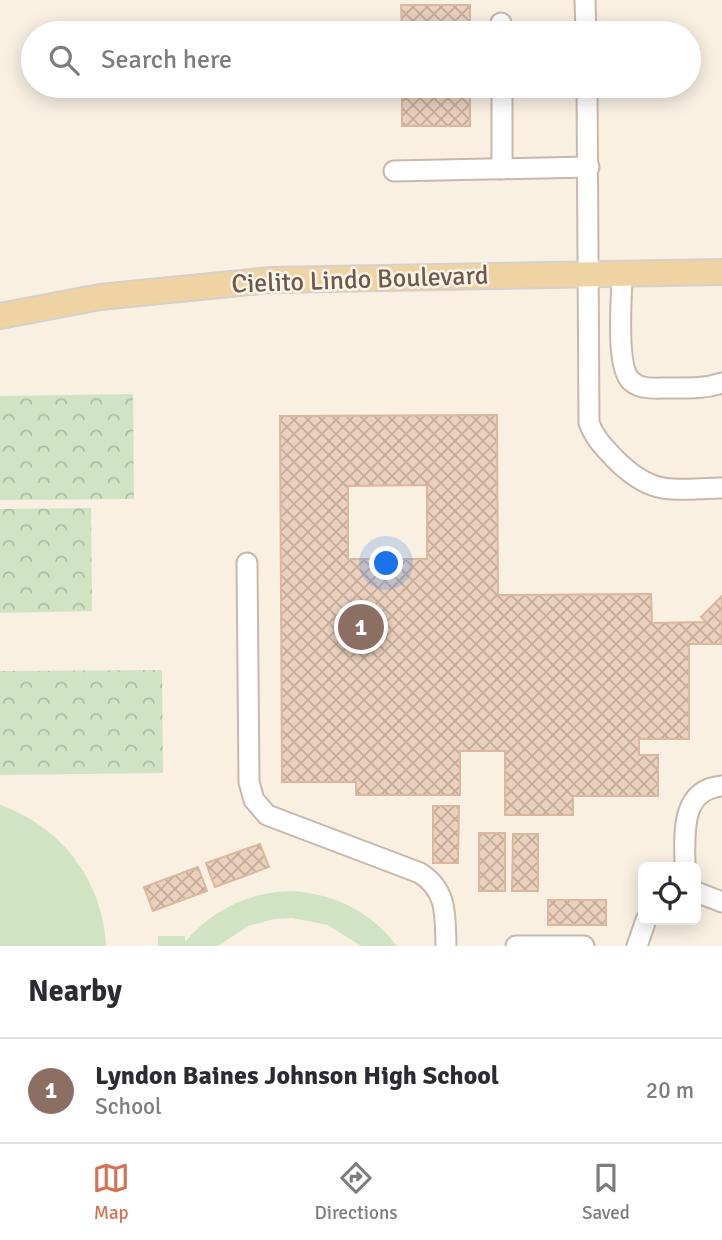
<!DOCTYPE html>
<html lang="en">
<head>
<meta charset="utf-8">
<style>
  body { margin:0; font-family:Signika,sans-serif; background:#f2f2f3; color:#2b2b33 }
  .controls { position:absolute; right:21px; bottom:21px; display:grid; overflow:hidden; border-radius:10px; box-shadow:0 4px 18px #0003 }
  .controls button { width:63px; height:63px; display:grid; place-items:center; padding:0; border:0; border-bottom:2px solid #e1e1e2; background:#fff; color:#2b2b33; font:35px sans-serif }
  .you { position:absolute; left:387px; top:564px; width:24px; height:24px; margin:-18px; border:5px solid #fff; border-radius:50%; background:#1a73e8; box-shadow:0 0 0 10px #1a73e833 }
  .badge { display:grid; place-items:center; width:46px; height:46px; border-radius:50%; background:#d57255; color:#fff; font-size:23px; font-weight:700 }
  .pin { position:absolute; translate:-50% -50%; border:4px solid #fff; box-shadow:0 2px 7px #0006 }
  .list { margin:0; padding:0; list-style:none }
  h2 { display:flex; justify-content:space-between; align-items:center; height:91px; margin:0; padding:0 28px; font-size:30px }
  h2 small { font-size:23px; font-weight:400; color:#7c7c81 }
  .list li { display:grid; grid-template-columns:46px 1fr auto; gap:21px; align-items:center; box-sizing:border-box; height:105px; padding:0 28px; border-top:2px solid #e1e1e2 }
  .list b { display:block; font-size:26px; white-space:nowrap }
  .list p { margin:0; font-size:23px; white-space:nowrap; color:#7c7c81 }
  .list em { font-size:23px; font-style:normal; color:#7c7c81 }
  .icon { flex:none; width:38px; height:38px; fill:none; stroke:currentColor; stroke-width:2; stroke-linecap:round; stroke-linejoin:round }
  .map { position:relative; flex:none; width:722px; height:946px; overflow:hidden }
  .search { position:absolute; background:#fff; box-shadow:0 4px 18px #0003; left:21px; right:21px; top:21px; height:77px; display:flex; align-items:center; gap:18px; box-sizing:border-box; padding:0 24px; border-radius:38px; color:#7c7c81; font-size:26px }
  .sheet { height:196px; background:#fff }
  nav { display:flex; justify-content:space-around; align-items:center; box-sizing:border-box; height:98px; border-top:2px solid #e1e1e2; background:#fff; font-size:19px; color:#7c7c81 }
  nav a { display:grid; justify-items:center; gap:4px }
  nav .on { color:#d57255 }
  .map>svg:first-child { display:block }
  .green { fill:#d0e4c3 }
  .park { fill:url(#park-crowns) }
  .building { fill:url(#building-cross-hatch); stroke:#dbb7a0; stroke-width:2; fill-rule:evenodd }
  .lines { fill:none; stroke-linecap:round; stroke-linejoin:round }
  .minor-casing { stroke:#c8b8ab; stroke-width:23 }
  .major-casing { stroke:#d6d0cd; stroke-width:28 }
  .minor { stroke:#fff; stroke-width:19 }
  .major { stroke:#f0d3a2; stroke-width:24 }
  .labels { text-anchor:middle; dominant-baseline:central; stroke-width:5; stroke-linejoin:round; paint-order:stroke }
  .street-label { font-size:26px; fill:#6d584c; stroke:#fcf4e8 }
</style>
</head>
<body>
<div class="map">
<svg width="722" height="946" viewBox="0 0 722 946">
  <defs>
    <pattern id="park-crowns" width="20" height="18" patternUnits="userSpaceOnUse" patternTransform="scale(1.75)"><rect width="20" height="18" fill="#d0e4c3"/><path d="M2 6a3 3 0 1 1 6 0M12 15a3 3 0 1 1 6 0" fill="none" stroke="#adbca1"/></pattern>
    <pattern id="building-cross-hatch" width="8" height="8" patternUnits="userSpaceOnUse" patternTransform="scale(1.75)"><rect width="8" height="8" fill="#ebd0bd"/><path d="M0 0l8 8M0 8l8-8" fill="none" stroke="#c3ac9c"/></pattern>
  </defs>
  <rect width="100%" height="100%" fill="#f9f0e2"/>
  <!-- green -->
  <g class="green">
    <path d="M 0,805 C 61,826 103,881 106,946 L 0,946 Z"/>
    <path d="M 292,891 C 335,894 370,911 397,946 L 361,946 L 328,925 L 292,918 L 274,919 L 248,926 L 218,946 L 158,946 L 158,936 L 185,936 L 185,942 C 213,909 249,892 292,891 Z"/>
  </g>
  <!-- park -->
  <g class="park">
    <path d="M 133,394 L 134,499 L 0,500 L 0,396 Z"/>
    <path d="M 91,508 L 92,611 L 0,613 L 0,509 Z"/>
    <path d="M 162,670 L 163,773 L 0,775 L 0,671 Z"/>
  </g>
  <!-- building -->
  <g class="building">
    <path d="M 401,5 L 470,5 L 470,33 L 402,33 Z"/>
    <rect x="402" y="86" width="68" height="40"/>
    <path d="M 497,415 L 498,595 L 651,594 L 652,623 L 706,622 L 701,617 L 722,596 L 722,644 L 689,644 L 689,739 L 639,739 L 639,755 L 658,755 L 658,796 L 573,796 L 573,815 L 505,815 L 505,751 L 460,751 L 460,795 L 356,795 L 356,782 L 282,782 L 280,416 ZM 427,485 L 427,559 L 348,559 L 348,486 Z"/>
    <path d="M 433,806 L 459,806 L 458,863 L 433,863 Z"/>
    <rect x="479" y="833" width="26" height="58"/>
    <path d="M 513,834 L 538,834 L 538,891 L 512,891 Z"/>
    <path d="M 260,844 L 269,867 L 215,887 L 206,863 Z"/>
    <path d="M 198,867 L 207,891 L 153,911 L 144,887 Z"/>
    <rect x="548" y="900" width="58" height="25"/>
  </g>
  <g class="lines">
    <!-- minor casing -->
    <g class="minor-casing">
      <g id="minor">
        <path d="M 585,0 L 586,33"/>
        <path d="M 501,23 L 501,33"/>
        <path d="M 502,86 L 502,169"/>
        <path d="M 587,86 L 589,423 C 595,439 604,447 615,459 C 653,497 672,489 722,488"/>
        <path d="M 394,171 L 589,167"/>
        <path d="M 622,274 C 622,297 615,366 631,381 C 641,390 655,388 668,388 C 686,388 704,389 722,383"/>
        <path d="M 247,563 L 249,782 L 254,800 L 267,815 L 420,873 C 448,891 445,916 446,946"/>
        <path d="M 685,867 C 685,836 679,790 722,786"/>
        <path d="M 696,892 L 722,902"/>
        <path d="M 516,946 L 584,946"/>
        <path d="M 637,946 L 646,920"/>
      </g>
    </g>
    <!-- major casing -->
    <g class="major-casing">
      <path id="major" d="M 0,316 L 100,297 L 271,280 L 722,272"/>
    </g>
    <!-- minor -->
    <use href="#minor" class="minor"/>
    <!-- major -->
    <use href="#major" class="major"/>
  </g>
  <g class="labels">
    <!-- street labels -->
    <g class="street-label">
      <text transform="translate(360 280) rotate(-2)">Cielito Lindo Boulevard</text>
    </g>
  </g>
</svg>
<div class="controls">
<button><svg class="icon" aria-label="locate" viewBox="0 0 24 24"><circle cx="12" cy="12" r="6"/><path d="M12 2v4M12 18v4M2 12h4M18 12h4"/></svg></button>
</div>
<div class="you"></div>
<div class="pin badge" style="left:361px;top:627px;background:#8d6e63">1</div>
<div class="search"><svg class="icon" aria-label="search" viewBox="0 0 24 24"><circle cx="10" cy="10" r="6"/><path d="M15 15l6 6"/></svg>Search here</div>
</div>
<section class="sheet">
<h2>Nearby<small></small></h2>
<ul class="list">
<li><span class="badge" style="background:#8d6e63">1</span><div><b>Lyndon Baines Johnson High School</b><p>School</p></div><em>20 m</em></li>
</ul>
</section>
<nav>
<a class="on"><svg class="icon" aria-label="map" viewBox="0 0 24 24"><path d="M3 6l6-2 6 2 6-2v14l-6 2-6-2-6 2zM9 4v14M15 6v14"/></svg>Map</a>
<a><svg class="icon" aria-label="directions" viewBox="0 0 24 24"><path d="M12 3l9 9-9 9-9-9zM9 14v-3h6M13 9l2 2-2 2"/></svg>Directions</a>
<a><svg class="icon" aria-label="saved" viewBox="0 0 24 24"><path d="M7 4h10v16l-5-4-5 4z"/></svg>Saved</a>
</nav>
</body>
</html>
